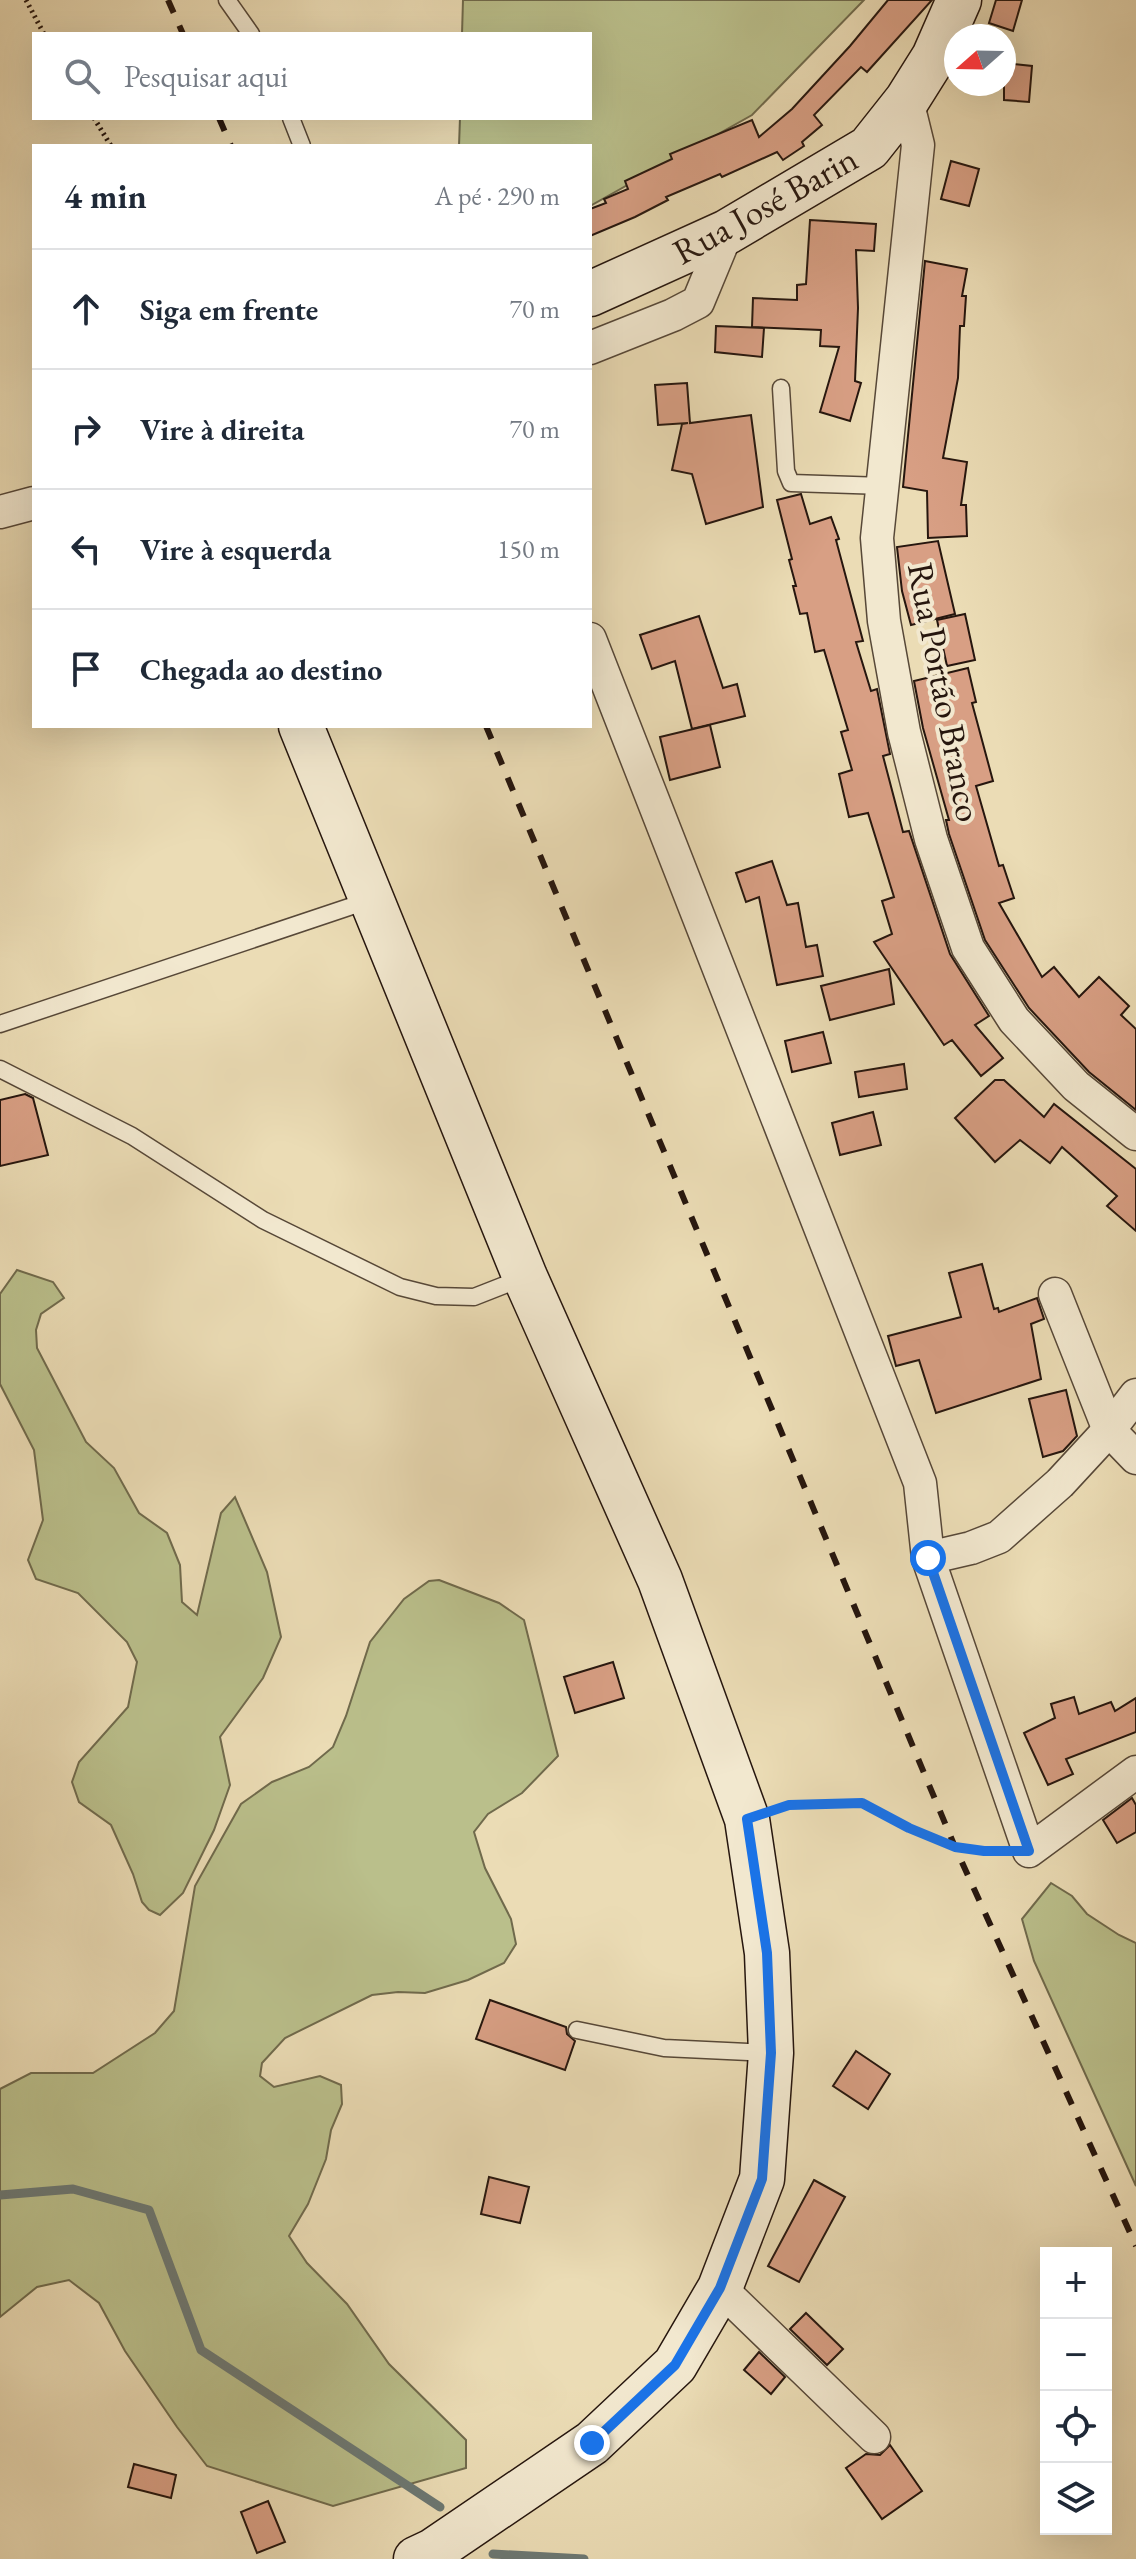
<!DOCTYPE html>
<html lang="pt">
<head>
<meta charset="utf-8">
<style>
  body { margin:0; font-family:"EB Garamond",serif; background:#f6f6f7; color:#1f2937 }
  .controls { position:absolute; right:24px; bottom:24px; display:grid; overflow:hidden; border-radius:0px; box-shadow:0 8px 32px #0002 }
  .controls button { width:72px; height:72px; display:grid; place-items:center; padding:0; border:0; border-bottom:2px solid #e0e1e3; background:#fff; color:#1f2937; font:40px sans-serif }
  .compass { position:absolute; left:944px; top:24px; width:72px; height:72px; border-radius:50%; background:#fff; box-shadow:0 8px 32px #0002; rotate:250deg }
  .stop { position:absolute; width:24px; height:24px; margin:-18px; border:6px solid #1a73e8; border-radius:50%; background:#fff }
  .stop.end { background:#1a73e8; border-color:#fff; box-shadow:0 2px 8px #0008 }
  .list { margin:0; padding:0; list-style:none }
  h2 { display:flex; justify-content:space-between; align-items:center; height:104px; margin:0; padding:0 32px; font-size:34px }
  h2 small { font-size:26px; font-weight:400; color:#747a83 }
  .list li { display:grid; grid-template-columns:52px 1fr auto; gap:24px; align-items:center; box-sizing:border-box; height:120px; padding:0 32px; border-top:2px solid #e0e1e3 }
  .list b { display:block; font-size:30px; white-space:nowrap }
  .list em { font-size:26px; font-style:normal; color:#747a83 }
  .icon { flex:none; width:44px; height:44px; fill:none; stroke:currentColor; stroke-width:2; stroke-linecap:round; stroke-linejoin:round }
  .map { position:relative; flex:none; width:1136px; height:2559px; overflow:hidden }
  .search { position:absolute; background:#fff; box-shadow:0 8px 32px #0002; left:32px; top:32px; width:560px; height:88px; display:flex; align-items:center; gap:20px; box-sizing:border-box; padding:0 28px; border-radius:0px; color:#747a83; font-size:30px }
  .panel { position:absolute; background:#fff; box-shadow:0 8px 32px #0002; left:32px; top:144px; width:560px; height:584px; border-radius:0px }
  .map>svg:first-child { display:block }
  .green { fill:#babf8b; stroke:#706a4c; stroke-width:2 }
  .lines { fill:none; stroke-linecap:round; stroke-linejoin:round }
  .stream { stroke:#6c7873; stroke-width:9 }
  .building { fill:#d89f84; stroke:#26160e; stroke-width:2 }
  .service-casing { stroke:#574838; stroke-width:19 }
  .minor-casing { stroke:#574838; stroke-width:35 }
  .secondary-casing { stroke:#26160e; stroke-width:47 }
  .path { stroke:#26160e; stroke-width:5; stroke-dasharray:2 4; stroke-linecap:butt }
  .service { stroke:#f2e8cf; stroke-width:16 }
  .minor { stroke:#f2e8cf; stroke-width:32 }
  .secondary { stroke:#f2e8cf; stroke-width:44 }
  .rail { stroke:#26160e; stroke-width:6; stroke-dasharray:14 14; stroke-linecap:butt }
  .route { stroke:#1a73e8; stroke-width:10 }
  .labels { text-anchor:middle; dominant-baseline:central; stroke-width:8; stroke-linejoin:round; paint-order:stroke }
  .street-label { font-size:36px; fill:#26160e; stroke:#f2e8cf }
</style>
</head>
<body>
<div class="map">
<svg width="1136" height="2559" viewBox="0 0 1136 2559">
  <rect width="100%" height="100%" fill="#ebdcb5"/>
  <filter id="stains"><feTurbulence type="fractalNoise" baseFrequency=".0025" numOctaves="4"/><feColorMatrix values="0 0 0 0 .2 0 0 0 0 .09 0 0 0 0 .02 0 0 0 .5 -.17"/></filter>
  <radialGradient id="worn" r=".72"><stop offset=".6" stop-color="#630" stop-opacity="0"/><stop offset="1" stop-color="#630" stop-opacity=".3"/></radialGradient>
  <!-- green -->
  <g class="green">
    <path d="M 463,0 L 864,0 L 752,115 L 590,206 L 590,146 L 459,146 L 460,118 L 590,118 L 590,34 L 462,34 Z"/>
    <path d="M 17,1270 L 53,1282 L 64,1298 L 41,1314 L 36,1330 L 37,1348 L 86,1442 L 114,1468 L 139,1513 L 167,1533 L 180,1565 L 182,1602 L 197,1615 L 221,1513 L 235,1497 L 267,1572 L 281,1637 L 263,1678 L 220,1737 L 230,1785 L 214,1830 L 183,1893 L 160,1915 L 149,1910 L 142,1902 L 133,1874 L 111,1825 L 79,1802 L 72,1782 L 79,1762 L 128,1707 L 137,1662 L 127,1642 L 78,1593 L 36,1579 L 28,1560 L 43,1520 L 34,1450 L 0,1384 L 0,1294 Z"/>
    <path d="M 439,1580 L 499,1603 L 524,1620 L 558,1756 L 522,1793 L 488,1814 L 474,1832 L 485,1868 L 511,1919 L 516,1944 L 504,1963 L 468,1980 L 425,1993 L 398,1992 L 372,1995 L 285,2038 L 262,2063 L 260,2076 L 274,2087 L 320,2076 L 341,2085 L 342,2104 L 331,2130 L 326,2159 L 308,2204 L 289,2236 L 307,2263 L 347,2304 L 389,2364 L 466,2440 L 466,2468 L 333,2506 L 207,2466 L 177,2427 L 125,2351 L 99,2303 L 69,2280 L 37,2287 L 0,2317 L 0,2089 L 31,2073 L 93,2073 L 155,2033 L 174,2011 L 195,1886 L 241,1804 L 272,1782 L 309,1767 L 333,1747 L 346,1716 L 370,1642 L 404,1599 L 429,1581 Z"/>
    <path d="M 1051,1883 L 1072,1896 L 1087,1914 L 1119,1935 L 1136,1943 L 1136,2186 L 1034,1961 L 1022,1919 Z"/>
  </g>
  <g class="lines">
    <!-- stream -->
    <g class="stream">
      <path d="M 0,2195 L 73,2189 L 149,2210 L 201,2350 L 440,2507"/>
      <path d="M 493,2554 L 584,2559"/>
    </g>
  </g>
  <!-- building -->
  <g class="building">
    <path d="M 888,0 L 932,0 L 867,72 L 861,67 L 814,115 L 822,125 L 802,142 L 804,146 L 783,160 L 777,152 L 722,177 L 720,174 L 666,197 L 668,200 L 635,217 L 590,236 L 590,209 L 606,203 L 604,199 L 628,189 L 625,181 L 672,159 L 670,154 L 752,120 L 759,137 L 792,109 L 850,46 Z"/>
    <path d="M 996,0 L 1022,0 L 1013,31 L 989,23 Z"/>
    <path d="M 1004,63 L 1032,66 L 1029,102 L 1004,100 Z"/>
    <path d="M 951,161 L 979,169 L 969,206 L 941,199 Z"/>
    <path d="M 810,220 L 876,224 L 874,251 L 856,250 L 858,308 L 855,381 L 861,383 L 850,421 L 820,412 L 839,347 L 820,346 L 821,330 L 752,327 L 753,298 L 797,300 L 797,285 L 806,284 Z"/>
    <path d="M 925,261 L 967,269 L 962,296 L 966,296 L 964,326 L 960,326 L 958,378 L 943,458 L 967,462 L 961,505 L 966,505 L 967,536 L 928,538 L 927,491 L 903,487 Z"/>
    <path d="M 716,326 L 764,328 L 762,357 L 715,352 Z"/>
    <path d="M 687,383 L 690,423 L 751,415 L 763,507 L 706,524 L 692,474 L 672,470 L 682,424 L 688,423 L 658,425 L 655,385 Z"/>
    <path d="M 801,494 L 810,524 L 831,517 L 839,539 L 836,540 L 863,641 L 856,642 L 871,691 L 877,689 L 890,754 L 883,756 L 903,832 L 909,831 L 950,954 L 989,1016 L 975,1025 L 1003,1058 L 981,1076 L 952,1040 L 944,1045 L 874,942 L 892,934 L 882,901 L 894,897 L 868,813 L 849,817 L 839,774 L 852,770 L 841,732 L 848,730 L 824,650 L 815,652 L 807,613 L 800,614 L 793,586 L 796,586 L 789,560 L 792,559 L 777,500 Z"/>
    <path d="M 938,541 L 955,614 L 911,625 L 902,591 L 897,547 Z"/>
    <path d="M 965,614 L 975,660 L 947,666 L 937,620 Z"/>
    <path d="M 699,616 L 723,688 L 737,684 L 745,716 L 692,729 L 675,661 L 652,669 L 640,635 Z"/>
    <path d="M 968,668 L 976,702 L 972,703 L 993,781 L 976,786 L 999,866 L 1003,865 L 1014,898 L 999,903 L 1042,977 L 1054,967 L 1079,997 L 1099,977 L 1129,1006 L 1121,1015 L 1136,1029 L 1136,1110 L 1089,1072 L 1029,1008 L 985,940 L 949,834 L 946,820 L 949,820 L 923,728 L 914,681 Z"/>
    <path d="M 710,725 L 720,767 L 670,780 L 660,737 Z"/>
    <path d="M 772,861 L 787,905 L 798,903 L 806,947 L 817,945 L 823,976 L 777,985 L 759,897 L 746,902 L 736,873 Z"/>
    <path d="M 889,969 L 894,1004 L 830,1020 L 821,986 Z"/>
    <path d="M 823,1032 L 831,1063 L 792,1072 L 785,1041 Z"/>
    <path d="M 904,1064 L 907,1089 L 859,1097 L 855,1072 Z"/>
    <path d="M 995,1080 L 1004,1080 L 1044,1117 L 1054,1104 L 1136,1169 L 1136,1231 L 1107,1206 L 1117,1196 L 1062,1147 L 1050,1163 L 1020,1140 L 995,1162 L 955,1118 Z"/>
    <path d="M 25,1094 L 33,1098 L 48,1155 L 0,1166 L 0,1100 Z"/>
    <path d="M 873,1112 L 881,1145 L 840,1155 L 832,1123 Z"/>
    <path d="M 982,1264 L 994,1309 L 998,1308 L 999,1312 L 1037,1298 L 1044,1319 L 1031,1324 L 1041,1379 L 936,1413 L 919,1360 L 896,1366 L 888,1336 L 961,1317 L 949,1273 Z"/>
    <path d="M 1066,1390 L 1077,1436 L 1063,1451 L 1043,1457 L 1029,1399 Z"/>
    <path d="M 613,1662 L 624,1698 L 575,1713 L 564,1677 Z"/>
    <path d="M 1074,1697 L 1079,1714 L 1111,1702 L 1115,1711 L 1136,1698 L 1136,1732 L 1066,1759 L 1073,1774 L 1048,1785 L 1024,1733 L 1055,1718 L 1051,1704 Z"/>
    <path d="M 1132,1798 L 1136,1805 L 1136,1832 L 1117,1843 L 1103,1820 Z"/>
    <path d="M 490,2000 L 566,2027 L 567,2034 L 575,2041 L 565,2070 L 476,2039 Z"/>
    <path d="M 856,2051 L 890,2074 L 868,2109 L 833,2086 Z"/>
    <path d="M 489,2177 L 529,2187 L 520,2223 L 481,2214 Z"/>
    <path d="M 814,2180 L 845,2197 L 799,2282 L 768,2266 Z"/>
    <path d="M 806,2313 L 843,2349 L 827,2365 L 790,2329 Z"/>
    <path d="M 759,2352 L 785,2377 L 771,2394 L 744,2370 Z"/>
    <path d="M 890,2445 L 922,2491 L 882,2519 L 846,2468 L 866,2454 L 880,2455 Z"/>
    <path d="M 134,2464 L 176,2475 L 171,2498 L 128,2487 Z"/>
    <path d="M 268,2501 L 285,2542 L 257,2553 L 241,2512 Z"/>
  </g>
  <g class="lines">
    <!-- service casing -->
    <g class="service-casing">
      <g id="service">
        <path d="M 227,0 L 251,34"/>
        <path d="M 291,118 L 302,146"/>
        <path d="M 781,388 L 786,471 L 791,483 L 884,486"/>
        <path d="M 0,1024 L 370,900"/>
        <path d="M 0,1069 L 132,1136 L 263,1220 L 400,1287 L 436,1296 L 474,1297 L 525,1277"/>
        <path d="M 577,2030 L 664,2048 L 769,2053"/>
      </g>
    </g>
    <!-- minor casing -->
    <g class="minor-casing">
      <g id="minor">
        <path d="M 907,100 L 918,145 L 877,538 L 884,621 L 904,732 L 931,839 L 968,948 L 1014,1020 L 1076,1086 L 1136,1134"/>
        <path d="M 590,348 L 673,315 L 698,302 L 727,232"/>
        <path d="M 0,512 L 34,503"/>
        <path d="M 590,639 L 920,1483 L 928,1558 L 1029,1851 L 1136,1772"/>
        <path d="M 1055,1294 L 1109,1430 L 1136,1458"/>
        <path d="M 928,1558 L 971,1548 L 999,1537 L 1060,1483 L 1109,1430 L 1136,1395"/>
        <path d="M 720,2288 L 874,2437"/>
      </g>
    </g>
    <!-- secondary casing -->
    <g class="secondary-casing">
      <g id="secondary">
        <path d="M 590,294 L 727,232 L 869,148 L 907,100 L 934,57 L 959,0"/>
        <path d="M 301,726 L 525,1277 L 660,1580 L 747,1819 L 767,1953 L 771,2053 L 762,2179 L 720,2288 L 675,2365 L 592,2443 L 433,2551 L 416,2559"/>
      </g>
    </g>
    <!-- path -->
    <g class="path">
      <path d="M 26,0 L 44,34"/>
      <path d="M 94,118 L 111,146"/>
      <path d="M 781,1808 L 789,1805 L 862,1803 L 909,1828 L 955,1847 L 996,1851"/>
    </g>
    <!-- service -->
    <use href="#service" class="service"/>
    <!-- minor -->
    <use href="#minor" class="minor"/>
    <!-- secondary -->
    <use href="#secondary" class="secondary"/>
    <!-- rail -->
    <g class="rail">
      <path d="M 168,0 L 183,34"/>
      <path d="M 219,118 L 231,146"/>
      <path d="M 486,726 L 955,1847 L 1136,2246"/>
    </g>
  </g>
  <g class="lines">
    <!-- route -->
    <path class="route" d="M 592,2443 L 675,2365 L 720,2288 L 762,2179 L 771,2053 L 767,1953 L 747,1819 L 789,1805 L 862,1803 L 909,1828 L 955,1847 L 984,1851 L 1029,1851 L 928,1558"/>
  </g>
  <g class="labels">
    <!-- street labels -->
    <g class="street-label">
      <text transform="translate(765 205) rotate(-29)">Rua José Barin</text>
      <text transform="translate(945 692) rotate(79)">Rua Portão Branco</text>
    </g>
  </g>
  <rect width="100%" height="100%" filter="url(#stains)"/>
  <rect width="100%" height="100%" fill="url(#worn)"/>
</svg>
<div class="controls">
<button>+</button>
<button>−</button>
<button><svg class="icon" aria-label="locate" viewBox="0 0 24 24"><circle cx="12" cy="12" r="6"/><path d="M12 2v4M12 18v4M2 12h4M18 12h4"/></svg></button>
<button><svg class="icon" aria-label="layers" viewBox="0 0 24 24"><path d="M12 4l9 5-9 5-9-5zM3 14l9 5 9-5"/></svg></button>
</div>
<svg class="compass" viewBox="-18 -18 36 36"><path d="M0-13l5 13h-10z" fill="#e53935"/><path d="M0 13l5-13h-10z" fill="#747a83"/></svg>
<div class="stop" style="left:928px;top:1558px"></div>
<div class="stop end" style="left:592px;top:2443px"></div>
<div class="search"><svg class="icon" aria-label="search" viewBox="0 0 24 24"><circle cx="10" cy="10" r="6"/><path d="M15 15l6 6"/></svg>Pesquisar aqui</div>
<section class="panel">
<h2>4 min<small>A pé · 290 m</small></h2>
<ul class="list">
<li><svg class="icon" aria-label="ahead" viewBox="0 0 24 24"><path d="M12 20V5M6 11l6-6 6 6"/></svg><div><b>Siga em frente</b></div><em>70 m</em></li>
<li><svg class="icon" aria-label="right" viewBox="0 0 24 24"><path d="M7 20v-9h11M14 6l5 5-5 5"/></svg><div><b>Vire à direita</b></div><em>70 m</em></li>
<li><svg class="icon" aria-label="left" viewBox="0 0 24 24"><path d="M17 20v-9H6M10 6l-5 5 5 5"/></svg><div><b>Vire à esquerda</b></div><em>150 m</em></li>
<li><svg class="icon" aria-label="arrive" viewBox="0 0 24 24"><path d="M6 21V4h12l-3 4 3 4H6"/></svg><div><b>Chegada ao destino</b></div></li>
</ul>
</section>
</div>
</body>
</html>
